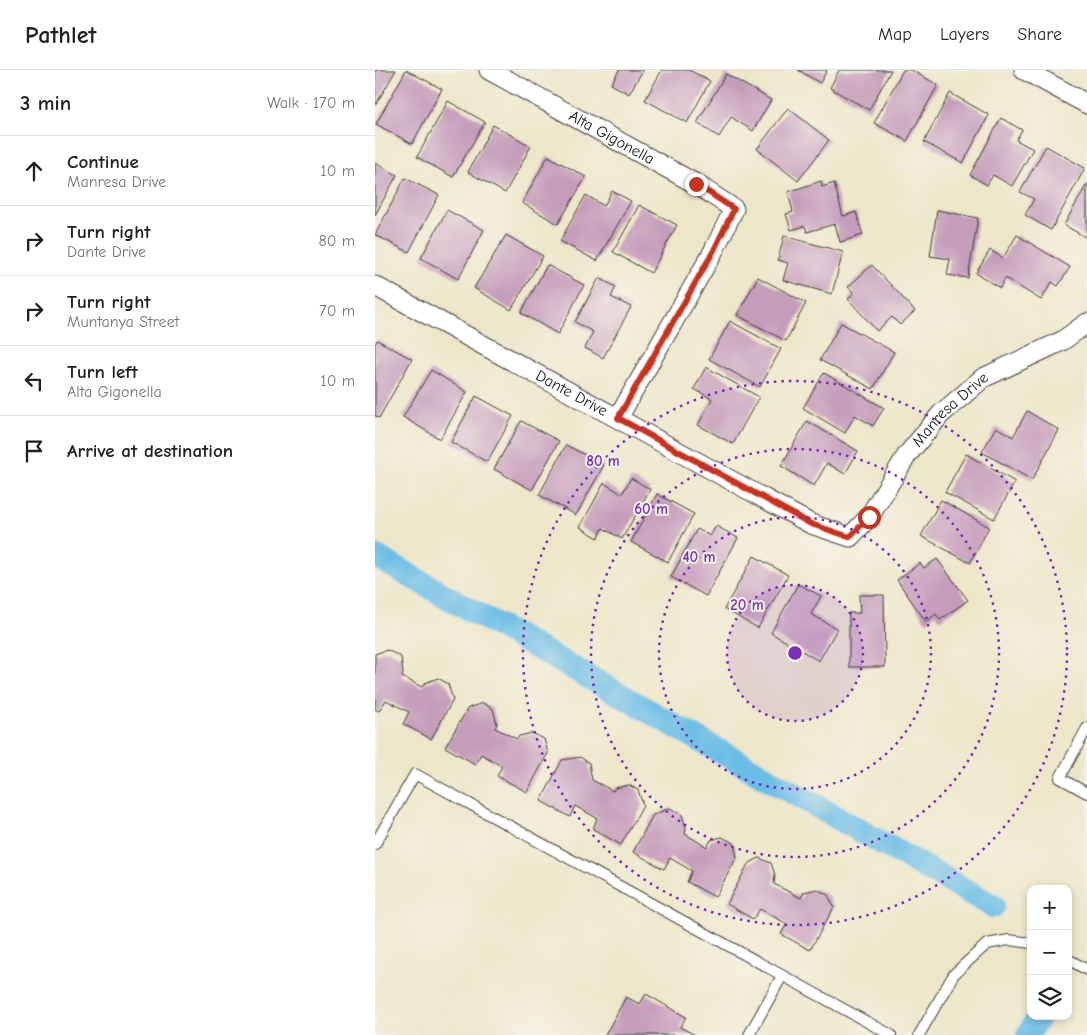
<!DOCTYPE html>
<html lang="en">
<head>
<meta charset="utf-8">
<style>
  body { margin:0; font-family:"Comic Neue",sans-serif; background:#f6f6f6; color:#202124 }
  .controls { position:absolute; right:15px; bottom:15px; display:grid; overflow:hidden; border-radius:10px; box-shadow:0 2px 8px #0003 }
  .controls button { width:45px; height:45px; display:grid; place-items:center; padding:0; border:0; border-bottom:1px solid #e0e0e0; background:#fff; color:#202124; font:25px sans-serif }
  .stop { position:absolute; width:15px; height:15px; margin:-11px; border:4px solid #c8321e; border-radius:50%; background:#fff }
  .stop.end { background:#c8321e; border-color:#fff; box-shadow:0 1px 5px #0008 }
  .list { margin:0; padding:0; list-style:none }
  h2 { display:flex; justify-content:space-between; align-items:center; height:65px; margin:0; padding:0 20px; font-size:21px }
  h2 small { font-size:16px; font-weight:400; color:#757577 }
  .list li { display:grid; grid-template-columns:32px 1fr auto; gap:15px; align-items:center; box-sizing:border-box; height:70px; padding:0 20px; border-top:1px solid #e0e0e0 }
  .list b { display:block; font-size:19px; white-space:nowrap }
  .list p { margin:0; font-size:16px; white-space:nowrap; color:#757577 }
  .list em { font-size:16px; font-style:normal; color:#757577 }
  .icon { flex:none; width:28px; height:28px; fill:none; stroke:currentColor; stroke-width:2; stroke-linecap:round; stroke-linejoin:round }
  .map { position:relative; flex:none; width:712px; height:965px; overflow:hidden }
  header { display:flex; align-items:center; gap:30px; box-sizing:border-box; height:70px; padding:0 25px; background:#fff; border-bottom:1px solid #e0e0e0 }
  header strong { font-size:24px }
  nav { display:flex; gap:28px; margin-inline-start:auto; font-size:18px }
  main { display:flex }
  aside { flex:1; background:#fff }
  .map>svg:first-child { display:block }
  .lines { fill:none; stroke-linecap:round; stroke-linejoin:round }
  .canal { stroke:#6abde6; stroke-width:24 }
  .building { fill:#c59dbb }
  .lane-casing { stroke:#3b3a36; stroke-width:12 }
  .street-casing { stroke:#3b3a36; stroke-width:21 }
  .lane { stroke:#fff; stroke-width:10 }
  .street { stroke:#fff; stroke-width:19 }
  .route { stroke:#c8321e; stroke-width:6 }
  .ring { fill:none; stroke:#7b2cbf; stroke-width:2.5; stroke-dasharray:2.5 5 }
  .labels { text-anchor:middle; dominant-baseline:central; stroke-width:4; stroke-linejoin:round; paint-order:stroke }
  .street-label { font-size:16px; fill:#1c1c1c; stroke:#f7f3e8 }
  .centre { fill:#7b2cbf; stroke:#f7f3e8; stroke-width:2.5 }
  .ring-label { font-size:15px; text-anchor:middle; font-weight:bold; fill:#7b2cbf; stroke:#f7f3e8; stroke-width:4; stroke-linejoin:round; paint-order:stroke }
</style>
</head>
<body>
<header>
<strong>Pathlet</strong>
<nav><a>Map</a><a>Layers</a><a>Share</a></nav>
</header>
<main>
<aside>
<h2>3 min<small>Walk · 170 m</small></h2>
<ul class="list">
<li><svg class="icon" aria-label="ahead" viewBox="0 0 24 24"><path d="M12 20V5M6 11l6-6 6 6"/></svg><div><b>Continue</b><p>Manresa Drive</p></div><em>10 m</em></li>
<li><svg class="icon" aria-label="right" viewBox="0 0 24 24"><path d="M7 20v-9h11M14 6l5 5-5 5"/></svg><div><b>Turn right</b><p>Dante Drive</p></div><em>80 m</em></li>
<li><svg class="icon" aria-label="right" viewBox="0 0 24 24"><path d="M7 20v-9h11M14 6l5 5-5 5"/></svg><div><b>Turn right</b><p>Muntanya Street</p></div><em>70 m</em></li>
<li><svg class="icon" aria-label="left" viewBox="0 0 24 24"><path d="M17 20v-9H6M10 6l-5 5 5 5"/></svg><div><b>Turn left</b><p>Alta Gigonella</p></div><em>10 m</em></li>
<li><svg class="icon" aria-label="arrive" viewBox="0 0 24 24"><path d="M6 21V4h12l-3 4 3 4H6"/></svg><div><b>Arrive at destination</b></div></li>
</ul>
</aside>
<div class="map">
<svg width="712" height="965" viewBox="0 0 712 965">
  <rect width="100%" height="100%" fill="#f7f3e8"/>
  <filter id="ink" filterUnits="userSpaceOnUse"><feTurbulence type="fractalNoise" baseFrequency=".02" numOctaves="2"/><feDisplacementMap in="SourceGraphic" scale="10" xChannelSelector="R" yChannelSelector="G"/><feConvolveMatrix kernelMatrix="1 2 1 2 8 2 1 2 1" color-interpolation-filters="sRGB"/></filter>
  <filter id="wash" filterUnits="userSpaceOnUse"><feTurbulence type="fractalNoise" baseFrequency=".0096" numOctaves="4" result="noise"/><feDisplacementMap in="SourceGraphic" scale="20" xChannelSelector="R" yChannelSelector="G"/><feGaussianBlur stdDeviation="1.12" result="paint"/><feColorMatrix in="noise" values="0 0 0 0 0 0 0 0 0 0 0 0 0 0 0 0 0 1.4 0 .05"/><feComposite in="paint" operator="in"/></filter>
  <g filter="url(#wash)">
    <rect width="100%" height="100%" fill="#ede6c9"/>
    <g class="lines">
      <!-- canal -->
      <g class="canal">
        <path d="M 0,486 L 618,836"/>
        <path d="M 653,965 L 664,946"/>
      </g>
    </g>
    <g id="blocks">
      <!-- building -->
      <g class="building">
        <path d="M 0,0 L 21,0 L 0,36 Z"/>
        <path d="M 31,0 L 67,19 L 37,74 L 1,54 Z"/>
        <path d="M 244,0 L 268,0 L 254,24 L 236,14 Z"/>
        <path d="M 287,0 L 314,0 L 335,11 L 312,53 L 270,30 Z"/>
        <path d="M 423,0 L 452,0 L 445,13 Z"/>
        <path d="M 464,0 L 516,0 L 494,40 L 455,18 Z"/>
        <path d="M 528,0 L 536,0 L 563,15 L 532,71 L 499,53 Z"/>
        <path d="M 351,4 L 396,30 L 378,61 L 356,47 L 344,67 L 322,53 Z"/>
        <path d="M 575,23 L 614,45 L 588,93 L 549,72 Z"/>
        <path d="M 73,31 L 110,52 L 78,107 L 42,87 Z"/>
        <path d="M 413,38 L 454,70 L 423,111 L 382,79 Z"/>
        <path d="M 626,48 L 647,60 L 641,70 L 658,79 L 637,116 L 618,105 L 612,115 L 595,105 Z"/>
        <path d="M 118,55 L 156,76 L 130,123 L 93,102 Z"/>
        <path d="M 671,76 L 710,98 L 676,160 L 650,145 L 659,129 L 645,122 Z"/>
        <path d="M 173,86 L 211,107 L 183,154 L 147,133 Z"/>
        <path d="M 0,93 L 22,105 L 0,145 Z"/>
        <path d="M 30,108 L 64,125 L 34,182 L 0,165 Z"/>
        <path d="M 446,111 L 447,117 L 459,113 L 468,146 L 481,142 L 488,165 L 465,172 L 460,154 L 432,162 L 430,156 L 416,160 L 411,144 L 418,142 L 413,122 Z"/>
        <path d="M 712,114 L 712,168 L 689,155 Z"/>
        <path d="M 237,121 L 256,131 L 222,191 L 185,171 L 211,125 L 229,136 Z"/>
        <path d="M 264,135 L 302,155 L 276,203 L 238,182 Z"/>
        <path d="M 72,140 L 109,160 L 83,209 L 46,188 Z"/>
        <path d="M 562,140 L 603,148 L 593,208 L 572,205 L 575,189 L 555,186 Z"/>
        <path d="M 131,165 L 168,186 L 136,240 L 99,218 Z"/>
        <path d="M 642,165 L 695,197 L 683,216 L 677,212 L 666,230 L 630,208 L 625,218 L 601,203 L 615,180 L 628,188 Z"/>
        <path d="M 409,166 L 468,182 L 457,224 L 408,210 L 413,193 L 403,190 Z"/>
        <path d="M 172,195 L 209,215 L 183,264 L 146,243 Z"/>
        <path d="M 497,195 L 540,241 L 525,255 L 517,247 L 502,261 L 473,229 L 479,223 L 473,217 Z"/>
        <path d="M 383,207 L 431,233 L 411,271 L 362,245 Z"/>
        <path d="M 224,208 L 241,217 L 236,227 L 256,237 L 228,288 L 210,278 L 218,262 L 200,252 Z"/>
        <path d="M 355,251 L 406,279 L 385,317 L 334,289 Z"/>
        <path d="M 466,253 L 519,282 L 498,319 L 445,290 Z"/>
        <path d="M 2,270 L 37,289 L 4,348 L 0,346 L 0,274 Z"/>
        <path d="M 331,297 L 384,327 L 358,374 L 323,355 L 337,329 L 319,319 Z"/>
        <path d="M 56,300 L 92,322 L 65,369 L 28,347 Z"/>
        <path d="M 449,303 L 509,338 L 498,356 L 480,345 L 470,363 L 428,338 Z"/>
        <path d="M 101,326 L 138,346 L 112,392 L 76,372 Z"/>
        <path d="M 652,341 L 684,360 L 657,410 L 607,382 L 621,357 L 638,367 Z"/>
        <path d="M 146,351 L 184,371 L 157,420 L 119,399 Z"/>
        <path d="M 432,351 L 483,381 L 470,404 L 452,393 L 439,416 L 406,396 Z"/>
        <path d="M 191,375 L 229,395 L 201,445 L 164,425 Z"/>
        <path d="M 591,384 L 640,412 L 619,449 L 570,422 Z"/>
        <path d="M 256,408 L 275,419 L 247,469 L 228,458 L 223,468 L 205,457 L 229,413 L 247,424 Z"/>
        <path d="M 282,424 L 319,444 L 293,492 L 256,472 Z"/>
        <path d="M 566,430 L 614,457 L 595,493 L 546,466 Z"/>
        <path d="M 341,456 L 363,468 L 331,526 L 296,507 L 322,459 L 335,466 Z"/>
        <path d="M 379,486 L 413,505 L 383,558 L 349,539 Z"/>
        <path d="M 562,489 L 593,530 L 565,550 L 561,544 L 551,552 L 522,510 L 545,493 L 549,498 Z"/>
        <path d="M 423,514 L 446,526 L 436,544 L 462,559 L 444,591 L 396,563 Z"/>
        <path d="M 484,525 L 509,525 L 510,597 L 474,597 L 474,543 L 485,543 Z"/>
        <path d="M 12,580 L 26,587 L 28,604 L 27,607 L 47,617 L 50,613 L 63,608 L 73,614 L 78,630 L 56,669 L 28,654 L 34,642 L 11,630 L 4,641 L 0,639 L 0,584 Z"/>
        <path d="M 108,633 L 118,639 L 122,654 L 120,658 L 142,669 L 144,666 L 157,663 L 169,669 L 173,683 L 152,722 L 122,706 L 127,696 L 106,684 L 100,694 L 70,677 L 93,638 Z"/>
        <path d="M 205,687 L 214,693 L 217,710 L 238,721 L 240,718 L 254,715 L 263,720 L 268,735 L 246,775 L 218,759 L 222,748 L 200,736 L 195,747 L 166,731 L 187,690 Z"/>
        <path d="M 295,738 L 307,745 L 311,758 L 310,764 L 332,777 L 336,770 L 347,767 L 359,773 L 362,787 L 340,827 L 312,812 L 317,801 L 295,788 L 289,799 L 258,782 L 278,745 Z"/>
        <path d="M 384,788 L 396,793 L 400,805 L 399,814 L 426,828 L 429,822 L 442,819 L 453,825 L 459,837 L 435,880 L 406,864 L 412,854 L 385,839 L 378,849 L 352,834 L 373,794 Z"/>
        <path d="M 271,924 L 311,947 L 305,957 L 320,965 L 230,965 L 251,927 L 265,934 Z"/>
      </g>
    </g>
  </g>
  <g filter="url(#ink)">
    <use href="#blocks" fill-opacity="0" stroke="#3b3a36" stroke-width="1"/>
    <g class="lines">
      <!-- lane casing -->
      <g class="lane-casing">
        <g id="lane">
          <path d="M 712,658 L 685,708 L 712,723"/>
          <path d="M 0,774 L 40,704 L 516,965"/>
          <path d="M 693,889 L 712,900"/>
          <path d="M 374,965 L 407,906"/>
          <path d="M 544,965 L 579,904 L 612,874 L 634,870 L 656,873"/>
        </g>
      </g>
      <!-- street casing -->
      <g class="street-casing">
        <g id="street">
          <path id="s1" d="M 114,0 L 321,114 L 359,139 L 338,182 L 243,348"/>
          <path d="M 649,0 L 712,34"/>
          <path id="s2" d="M 0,216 L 436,454 L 475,467 L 494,447 L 532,385 L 566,344 L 608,308 L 687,271 L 712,253"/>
        </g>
      </g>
      <!-- lane -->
      <use href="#lane" class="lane"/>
      <!-- street -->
      <use href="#street" class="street"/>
    </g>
  </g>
  <g class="lines" filter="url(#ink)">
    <!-- route -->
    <path class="route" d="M 321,114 L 359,139 L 338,182 L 243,348 L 436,454 L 475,467 L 494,447"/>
  </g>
  <!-- distance rings -->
  <circle cx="420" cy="583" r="68" fill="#7b2cbf" fill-opacity=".12"/>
  <g class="ring">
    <circle cx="420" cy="583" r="68"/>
    <circle cx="420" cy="583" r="136"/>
    <circle cx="420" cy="583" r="204"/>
    <circle cx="420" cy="583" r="272"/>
  </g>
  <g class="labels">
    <!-- street labels -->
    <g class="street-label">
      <text stroke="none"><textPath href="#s1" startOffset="140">Alta Gigonella</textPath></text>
      <text stroke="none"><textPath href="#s2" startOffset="224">Dante Drive</textPath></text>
      <text stroke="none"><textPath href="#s2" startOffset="701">Manresa Drive</textPath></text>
    </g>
  </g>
  <circle cx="420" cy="583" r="8" class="centre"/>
  <g class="ring-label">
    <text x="228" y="396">80 m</text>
    <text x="276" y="444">60 m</text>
    <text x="324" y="492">40 m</text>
    <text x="372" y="540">20 m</text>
  </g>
</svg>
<div class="controls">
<button>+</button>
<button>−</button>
<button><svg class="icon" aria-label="layers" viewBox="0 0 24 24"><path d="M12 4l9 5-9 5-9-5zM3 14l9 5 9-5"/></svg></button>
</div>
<div class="stop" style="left:494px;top:447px"></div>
<div class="stop end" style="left:321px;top:114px"></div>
</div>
</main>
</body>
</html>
